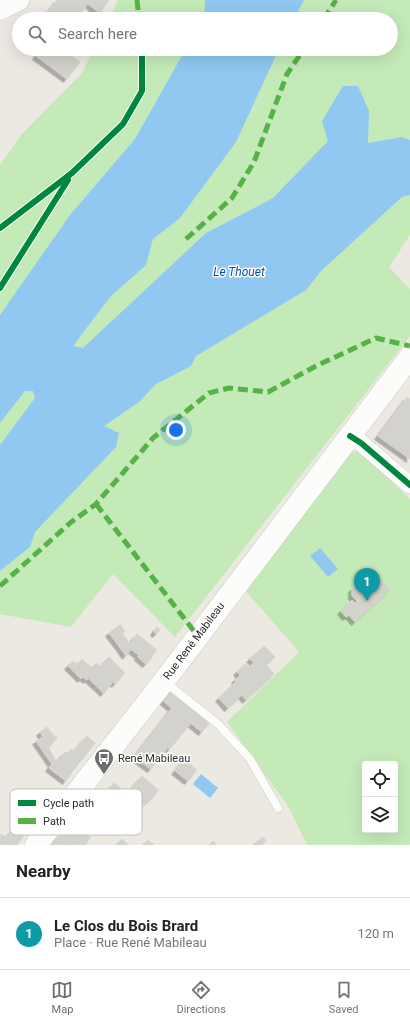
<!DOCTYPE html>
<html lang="en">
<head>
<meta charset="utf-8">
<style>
  body { margin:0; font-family:Roboto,sans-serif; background:#f6f6f6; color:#222 }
  .controls { position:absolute; right:12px; bottom:12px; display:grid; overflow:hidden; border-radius:4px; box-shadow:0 4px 16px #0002 }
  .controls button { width:36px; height:36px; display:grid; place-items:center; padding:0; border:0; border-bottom:1px solid #e0e0e0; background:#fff; color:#222; font:20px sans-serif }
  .you { position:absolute; left:176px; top:430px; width:14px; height:14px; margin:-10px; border:3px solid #fff; border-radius:50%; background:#1a73e8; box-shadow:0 0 0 6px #1a73e833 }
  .badge { display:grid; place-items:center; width:26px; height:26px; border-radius:50%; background:#6f6e6c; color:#fff; font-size:13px; font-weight:700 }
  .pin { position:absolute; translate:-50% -33px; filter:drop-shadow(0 1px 2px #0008) }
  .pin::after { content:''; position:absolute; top:21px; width:14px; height:12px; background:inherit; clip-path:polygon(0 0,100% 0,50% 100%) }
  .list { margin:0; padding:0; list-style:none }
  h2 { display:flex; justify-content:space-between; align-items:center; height:52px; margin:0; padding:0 16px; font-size:17px }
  h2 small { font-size:13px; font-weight:400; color:#767676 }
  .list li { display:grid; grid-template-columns:26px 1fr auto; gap:12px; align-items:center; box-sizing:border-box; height:72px; padding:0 16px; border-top:1px solid #e0e0e0 }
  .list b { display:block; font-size:15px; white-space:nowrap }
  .list p { margin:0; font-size:13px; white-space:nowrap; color:#767676 }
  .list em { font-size:13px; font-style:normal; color:#767676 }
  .icon { flex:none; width:22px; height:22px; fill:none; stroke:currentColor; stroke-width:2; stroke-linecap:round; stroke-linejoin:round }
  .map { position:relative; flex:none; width:410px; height:845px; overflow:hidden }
  .search { position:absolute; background:#fff; box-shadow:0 4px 16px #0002; left:12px; right:12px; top:12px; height:44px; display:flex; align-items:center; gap:10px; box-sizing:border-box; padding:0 14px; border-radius:22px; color:#767676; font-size:15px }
  .sheet { height:124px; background:#fff }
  nav { display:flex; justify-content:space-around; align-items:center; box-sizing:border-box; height:56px; border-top:1px solid #e0e0e0; background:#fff; font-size:11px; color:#767676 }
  nav a { display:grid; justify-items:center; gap:2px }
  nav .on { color:#6f6e6c }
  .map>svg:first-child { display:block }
  .green { fill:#c4eab8; fill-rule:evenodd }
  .water { fill:#90c8f2 }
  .building { fill:#d3d2cd; stroke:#d6d4ce; filter:url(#shadow) }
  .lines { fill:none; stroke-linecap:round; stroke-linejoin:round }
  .lane-casing { stroke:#c8c8c7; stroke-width:9 }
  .street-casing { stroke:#c8c8c7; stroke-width:18 }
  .secondary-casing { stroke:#c8c8c7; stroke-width:23 }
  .lane { stroke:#fcfcfb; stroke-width:8 }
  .street { stroke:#fcfcfb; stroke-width:17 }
  .secondary { stroke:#fcfcfb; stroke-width:22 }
  .quiet { stroke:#56b246; stroke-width:5; stroke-dasharray:10 5; stroke-linecap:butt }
  .cycleway-casing { stroke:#fff; stroke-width:8 }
  .cycleway { stroke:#00873e; stroke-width:6 }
  .labels { text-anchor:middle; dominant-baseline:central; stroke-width:3; stroke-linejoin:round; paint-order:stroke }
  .street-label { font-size:11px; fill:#2c2c2c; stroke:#fff }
  .poi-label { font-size:11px; fill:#2c2c2c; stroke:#fff; text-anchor:start }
  .water-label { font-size:12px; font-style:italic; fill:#0254ab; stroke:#fff }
  .key { fill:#fff; stroke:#c0c0c0; stroke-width:1 }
  .key-label { font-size:11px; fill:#2c2c2c }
</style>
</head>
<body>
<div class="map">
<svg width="410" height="845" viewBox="0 0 410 845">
  <defs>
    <filter id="shadow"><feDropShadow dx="-3.5" dy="3.5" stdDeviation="0" flood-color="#0004"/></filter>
  </defs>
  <rect width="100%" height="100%" fill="#ebe9e2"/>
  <!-- green -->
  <g class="green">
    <path d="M 118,0 L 410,0 L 410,235 L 389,267 L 410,289 L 410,336 L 175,637 L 113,574 L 71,627 L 0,614 L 0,165 L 21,135 L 82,73 L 94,49 L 391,49 L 391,19 L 109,19 Z"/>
    <path d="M 359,451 L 410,499 L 410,845 L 307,845 L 288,806 L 227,722 L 299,652 L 245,590 L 347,454 ZM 365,764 L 395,764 L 395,830 L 365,830 Z"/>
  </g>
  <!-- water -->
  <g class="water">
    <path d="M 205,0 L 304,0 L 294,19 L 204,19 Z"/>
    <path d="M 190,49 L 279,49 L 236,142 L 180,218 L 153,239 L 146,265 L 110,297 L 73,346 L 83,348 L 206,233 L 273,198 L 328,141 L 322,121 L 343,86 L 358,86 L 369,111 L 368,143 L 402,137 L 410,140 L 410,195 L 402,197 L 321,271 L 306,290 L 196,356 L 191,366 L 156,384 L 139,402 L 104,426 L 119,433 L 116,447 L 35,532 L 30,547 L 0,571 L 0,445 L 35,398 L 33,391 L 25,391 L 0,423 L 0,315 L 70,215 L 135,139 L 184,52 Z"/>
    <path d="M 320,548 L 338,569 L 328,577 L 310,556 Z"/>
    <path d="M 201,774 L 218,788 L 210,798 L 193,784 Z"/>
  </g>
  <!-- building -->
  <g class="building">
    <path d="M 57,0 L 80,0 L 86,6 L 77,18 L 55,3 Z"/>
    <path d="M 80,0 L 109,0 L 100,13 L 88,4 L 86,6 Z"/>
    <path d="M 55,3 L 77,18 L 77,19 L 55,19 L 47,13 Z"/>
    <path d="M 47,13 L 55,19 L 43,19 Z"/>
    <path d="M 41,49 L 62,49 L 80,62 L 67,79 L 36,56 Z"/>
    <path d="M 407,397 L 410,399 L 410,459 L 378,436 Z"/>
    <path d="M 380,580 L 390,590 L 355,622 L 349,615 L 346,617 L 341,611 L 352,600 L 355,603 L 357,601 L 352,596 L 352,589 L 358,584 L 362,583 L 363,585 L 368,583 L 372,587 Z"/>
    <path d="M 121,625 L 125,631 L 122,634 L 117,627 Z"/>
    <path d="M 117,627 L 127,640 L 119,646 L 109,633 Z"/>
    <path d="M 157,627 L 160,630 L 156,634 L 154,632 Z"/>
    <path d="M 137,634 L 157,650 L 148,662 L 128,647 Z"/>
    <path d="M 127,640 L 130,644 L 128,647 L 131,649 L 126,656 L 119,646 Z"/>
    <path d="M 264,646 L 275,657 L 266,665 L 274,674 L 246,700 L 242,695 L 228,708 L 219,698 L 236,682 L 235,680 L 240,675 L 237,672 L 245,664 L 249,667 L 254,662 L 250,659 Z"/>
    <path d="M 139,655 L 148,662 L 146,664 L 138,657 Z"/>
    <path d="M 109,657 L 125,673 L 115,684 L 113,682 L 111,684 L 104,693 L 88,678 Z"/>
    <path d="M 82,659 L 92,668 L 81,679 L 72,670 Z"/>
    <path d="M 73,661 L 77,664 L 72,670 L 68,666 Z"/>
    <path d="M 96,663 L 100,667 L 87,680 L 83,677 Z"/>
    <path d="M 169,690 L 210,722 L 202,732 L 162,700 Z"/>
    <path d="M 172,708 L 191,723 L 170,749 L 151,735 Z"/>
    <path d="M 47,727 L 54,736 L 56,736 L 57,738 L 49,747 L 40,732 Z"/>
    <path d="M 151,735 L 168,747 L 151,769 L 134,757 Z"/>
    <path d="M 87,736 L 95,743 L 72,772 L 57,762 L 65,752 L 70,756 Z"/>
    <path d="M 43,737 L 55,760 L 72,772 L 66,781 L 49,768 L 52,764 L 36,741 Z"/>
    <path d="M 71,749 L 74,752 L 70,756 L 67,753 Z"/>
    <path d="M 184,760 L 197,770 L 188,781 L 175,771 Z"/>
    <path d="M 142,776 L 157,789 L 151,795 L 153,797 L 142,806 L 128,793 Z"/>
    <path d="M 114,783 L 129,795 L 115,811 L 100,799 Z"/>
    <path d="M 157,789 L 159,790 L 153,797 L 151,795 Z"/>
    <path d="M 68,821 L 87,835 L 81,842 L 85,845 L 70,845 L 57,835 Z"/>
    <path d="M 15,827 L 24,835 L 20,841 L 10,833 Z"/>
    <path d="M 10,833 L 20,841 L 17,845 L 6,837 Z"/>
    <path d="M 1,834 L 6,837 L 17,845 L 0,845 Z"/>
    <path d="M 57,835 L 70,845 L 50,845 Z"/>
    <path d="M 87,835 L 91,837 L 85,845 L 81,842 Z"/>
    <path d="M 263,837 L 266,841 L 261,845 L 253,845 Z"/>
    <path d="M 122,839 L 128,845 L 116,845 Z"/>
    <path d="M 148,840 L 154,845 L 143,845 Z"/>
    <path d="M 213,841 L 217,845 L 209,845 Z"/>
  </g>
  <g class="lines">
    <!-- lane casing -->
    <g class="lane-casing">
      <path id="lane" d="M 165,682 L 219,725 L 250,759 L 278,808"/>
    </g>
    <!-- street casing -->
    <g class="street-casing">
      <path id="street" d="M 350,436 L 361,443 L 410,485"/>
    </g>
    <!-- secondary casing -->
    <g class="secondary-casing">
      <g id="secondary">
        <path d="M 0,9 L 18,0"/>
        <path d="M 36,845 L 164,681 L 410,357"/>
      </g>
    </g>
    <!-- lane -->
    <use href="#lane" class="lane"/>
    <!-- street -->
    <use href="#street" class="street"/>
    <!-- secondary -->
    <use href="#secondary" class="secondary"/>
    <!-- quiet -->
    <g class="quiet">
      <path d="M 137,0 L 139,19"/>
      <path d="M 324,19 L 336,0"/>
      <path d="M 186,239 L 232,198 L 254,162 L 287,74 L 304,49"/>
      <path d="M 96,504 L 197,635"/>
      <path d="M 0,586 L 70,523 L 96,504 L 153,438 L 209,393 L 229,388 L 268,392 L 316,366 L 376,338 L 410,346"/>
    </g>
    <!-- cycleway casing -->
    <g class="cycleway-casing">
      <g id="cycleway">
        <path d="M 0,228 L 72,173 L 123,124 L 142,91 L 142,49"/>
        <path d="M 0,288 L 68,180"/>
        <path d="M 350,436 L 361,443 L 410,485"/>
      </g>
    </g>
    <!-- cycleway -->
    <use href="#cycleway" class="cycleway"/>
  </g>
  <!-- icons -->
  <defs>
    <g id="bus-pin" transform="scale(1)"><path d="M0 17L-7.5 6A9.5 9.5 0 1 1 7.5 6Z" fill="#6f6e6c" stroke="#fff"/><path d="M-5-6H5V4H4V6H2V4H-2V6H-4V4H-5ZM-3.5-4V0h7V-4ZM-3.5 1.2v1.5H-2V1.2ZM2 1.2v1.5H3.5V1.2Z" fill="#fff"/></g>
  </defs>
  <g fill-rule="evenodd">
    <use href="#bus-pin" x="104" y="758"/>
  </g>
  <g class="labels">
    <!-- street labels -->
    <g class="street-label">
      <text transform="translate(194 641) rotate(-53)">Rue René Mabileau</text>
    </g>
    <!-- poi labels -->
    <g class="poi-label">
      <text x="118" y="758">René Mabileau</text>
    </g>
    <!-- water labels -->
    <g class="water-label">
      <text x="239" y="272">Le Thouet</text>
    </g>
  </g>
  <!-- legend -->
  <rect x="10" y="789" width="132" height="46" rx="6" class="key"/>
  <rect x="18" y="800" width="18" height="6" fill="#00873e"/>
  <rect x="18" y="818" width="18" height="6" fill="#56b246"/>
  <g class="key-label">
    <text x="43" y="807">Cycle path</text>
    <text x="43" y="825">Path</text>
  </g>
</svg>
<div class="controls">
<button><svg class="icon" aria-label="locate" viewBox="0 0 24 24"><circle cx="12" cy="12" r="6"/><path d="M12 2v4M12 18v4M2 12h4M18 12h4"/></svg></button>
<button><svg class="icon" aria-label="layers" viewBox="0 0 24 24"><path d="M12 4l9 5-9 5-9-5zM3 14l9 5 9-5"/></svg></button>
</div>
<div class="you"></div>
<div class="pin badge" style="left:367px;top:601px;background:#0f9aa8">1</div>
<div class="search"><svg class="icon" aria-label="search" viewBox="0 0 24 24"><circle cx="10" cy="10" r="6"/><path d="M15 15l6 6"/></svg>Search here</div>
</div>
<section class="sheet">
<h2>Nearby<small></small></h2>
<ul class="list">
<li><span class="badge" style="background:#0f9aa8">1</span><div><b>Le Clos du Bois Brard</b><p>Place · Rue René Mabileau</p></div><em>120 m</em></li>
</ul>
</section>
<nav>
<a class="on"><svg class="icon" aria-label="map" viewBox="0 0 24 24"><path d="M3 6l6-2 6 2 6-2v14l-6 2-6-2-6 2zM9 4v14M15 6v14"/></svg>Map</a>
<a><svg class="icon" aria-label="directions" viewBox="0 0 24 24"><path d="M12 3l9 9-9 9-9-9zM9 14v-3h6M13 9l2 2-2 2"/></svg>Directions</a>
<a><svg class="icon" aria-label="saved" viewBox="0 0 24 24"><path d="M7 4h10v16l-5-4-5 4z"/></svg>Saved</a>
</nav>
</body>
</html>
